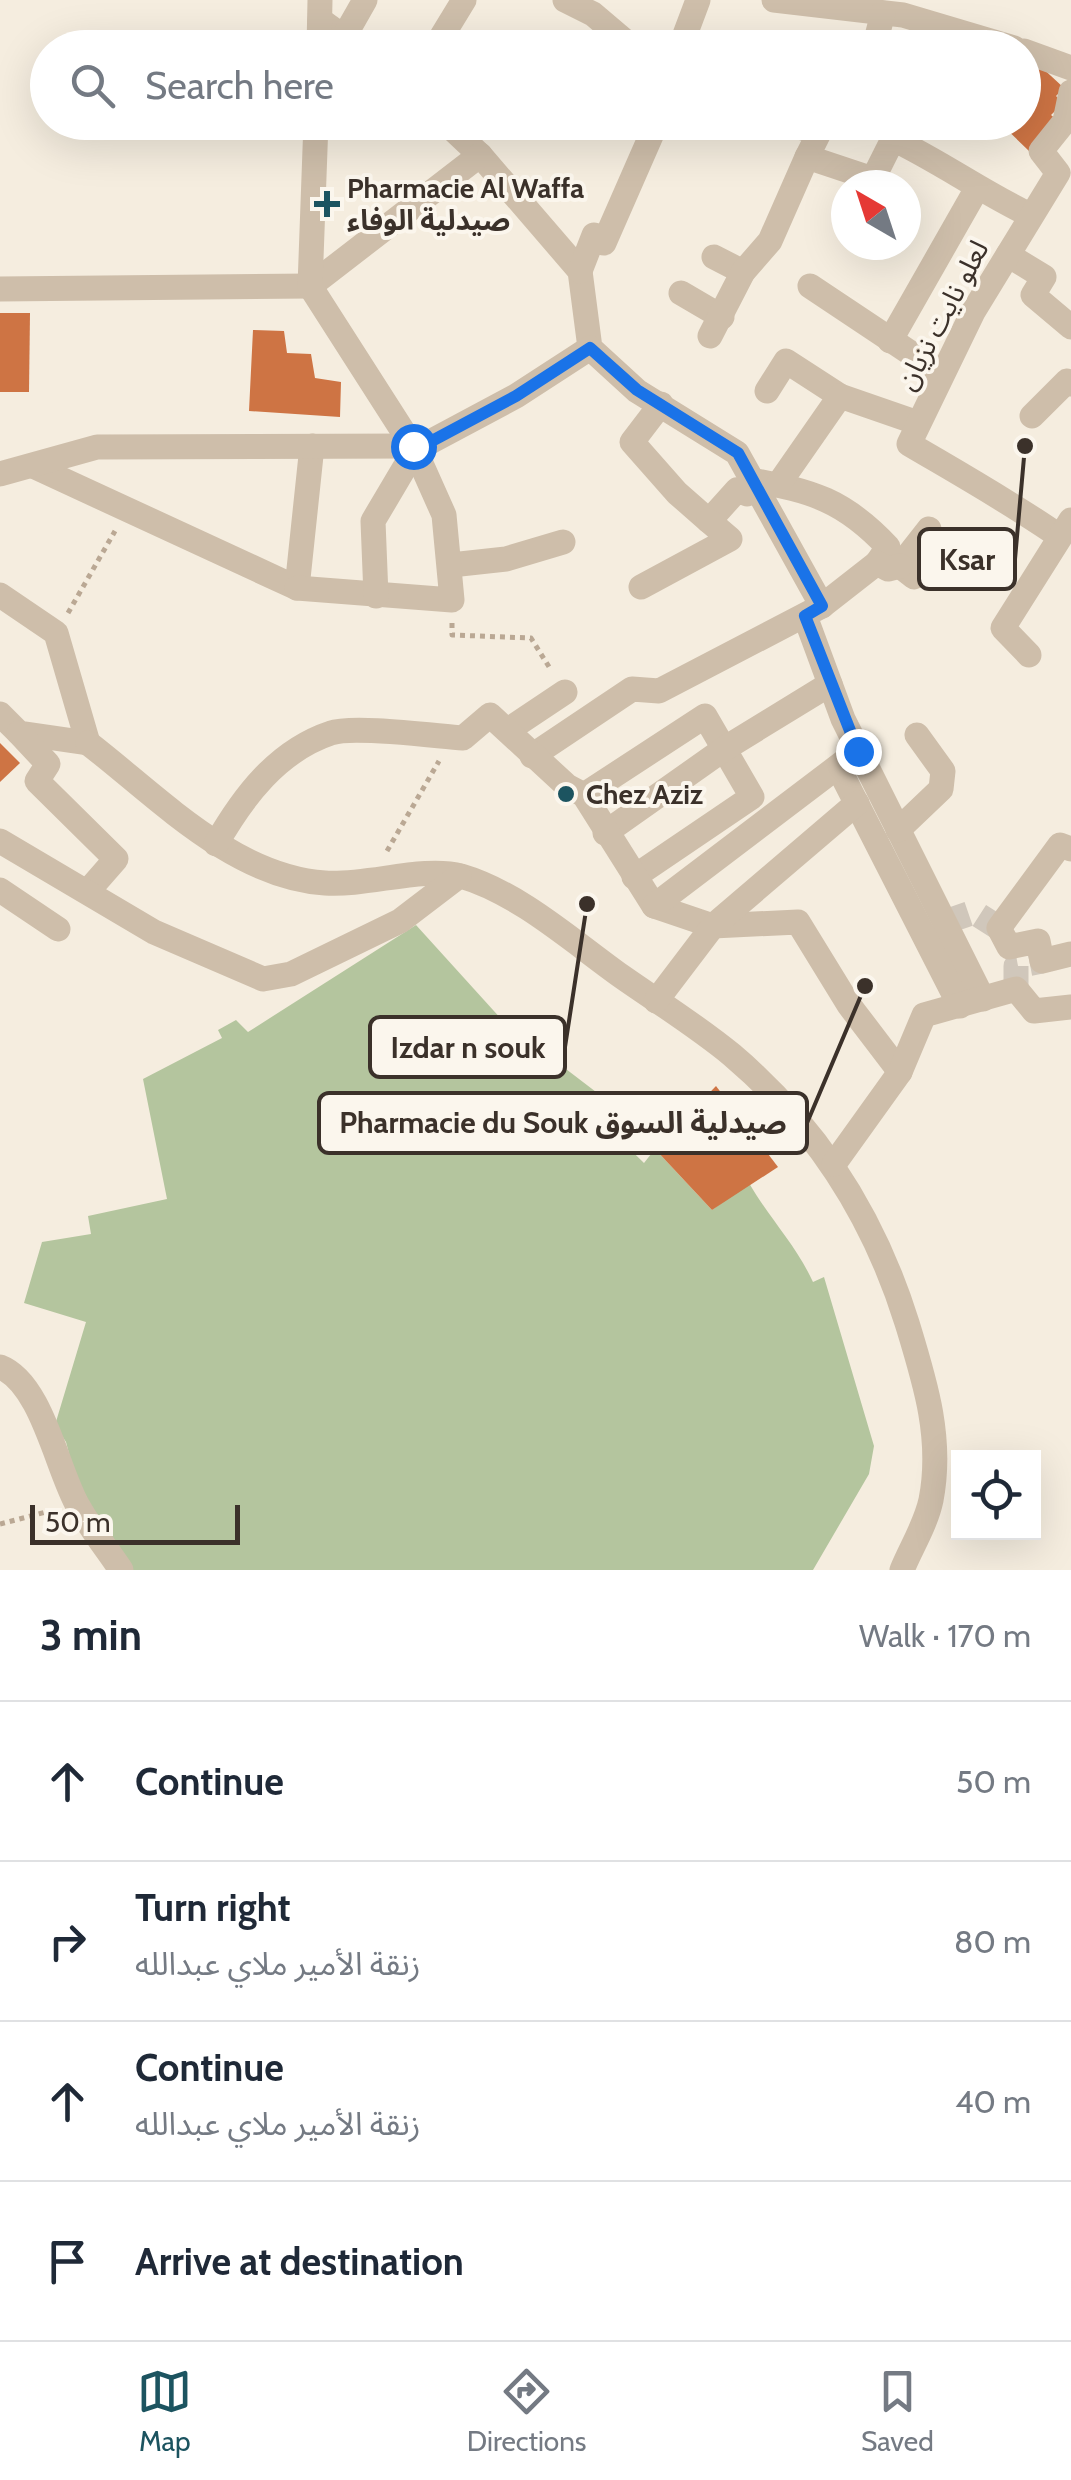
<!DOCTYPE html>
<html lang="en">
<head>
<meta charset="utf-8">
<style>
  body { margin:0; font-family:Cabin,"Noto Sans Arabic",sans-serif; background:#f6f6f7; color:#1f2937 }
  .controls { position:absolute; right:30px; bottom:30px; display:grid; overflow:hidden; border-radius:0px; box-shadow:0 10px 40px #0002 }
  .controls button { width:90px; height:90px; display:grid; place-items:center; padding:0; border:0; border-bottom:2px solid #e0e1e3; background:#fff; color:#1f2937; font:50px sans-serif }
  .compass { position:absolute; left:831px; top:170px; width:90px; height:90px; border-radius:50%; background:#fff; box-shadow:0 10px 40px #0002; rotate:321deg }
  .scale { position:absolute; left:30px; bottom:25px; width:210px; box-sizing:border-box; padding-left:10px; border:5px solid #3b312a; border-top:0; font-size:28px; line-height:35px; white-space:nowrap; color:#3b312a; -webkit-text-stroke:8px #fbf6ed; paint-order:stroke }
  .stop { position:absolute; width:30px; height:30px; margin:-22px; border:8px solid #1a73e8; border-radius:50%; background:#fff }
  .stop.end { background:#1a73e8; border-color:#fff; box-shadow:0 2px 10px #0008 }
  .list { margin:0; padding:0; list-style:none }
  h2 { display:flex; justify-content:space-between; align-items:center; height:130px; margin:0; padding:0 40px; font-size:42px }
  h2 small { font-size:32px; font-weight:400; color:#747a83 }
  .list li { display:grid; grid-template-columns:65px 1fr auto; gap:30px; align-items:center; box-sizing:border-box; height:160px; padding:0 40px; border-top:2px solid #e0e1e3 }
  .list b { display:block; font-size:38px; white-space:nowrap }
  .list p { margin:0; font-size:32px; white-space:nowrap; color:#747a83 }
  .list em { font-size:32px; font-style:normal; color:#747a83 }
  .icon { flex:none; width:55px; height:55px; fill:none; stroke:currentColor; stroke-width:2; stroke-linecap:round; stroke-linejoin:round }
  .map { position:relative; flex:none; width:1071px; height:1570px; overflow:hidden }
  .search { position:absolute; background:#fff; box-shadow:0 10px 40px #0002; left:30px; right:30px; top:30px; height:110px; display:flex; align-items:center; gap:25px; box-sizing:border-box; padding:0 35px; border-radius:55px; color:#747a83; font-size:38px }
  .sheet { height:770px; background:#fff }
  nav { display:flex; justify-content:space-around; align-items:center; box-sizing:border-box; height:140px; border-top:2px solid #e0e1e3; background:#fff; font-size:28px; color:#747a83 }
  nav a { display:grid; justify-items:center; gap:5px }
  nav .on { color:#1c5460 }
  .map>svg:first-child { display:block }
  .green { fill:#b4c59e }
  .building { fill:#ce7444 }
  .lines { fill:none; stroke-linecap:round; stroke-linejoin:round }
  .minor-tunnel { stroke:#d0c7bb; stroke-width:25; stroke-dasharray:25 12; stroke-linecap:butt }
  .path { stroke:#baa894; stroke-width:5; stroke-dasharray:5 5; stroke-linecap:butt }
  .minor { stroke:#cebeaa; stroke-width:25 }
  .route { stroke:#1a73e8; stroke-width:12 }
  .poi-dot { fill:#1c5460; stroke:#fbf6ed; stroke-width:4 }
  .labels { text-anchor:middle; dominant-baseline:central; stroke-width:8; stroke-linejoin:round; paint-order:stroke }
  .poi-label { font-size:28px; font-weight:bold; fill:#3b312a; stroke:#fbf6ed; text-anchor:start }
  .street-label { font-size:28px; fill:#3b312a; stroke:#fbf6ed }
  .leader { fill:none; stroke:#3b312a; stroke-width:4 }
  .callout-dot { fill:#3b312a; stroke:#fbf6ed; stroke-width:4 }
  .callout { fill:#fbf6ed; stroke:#3b312a; stroke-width:4 }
  .callout-label { font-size:30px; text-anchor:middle; font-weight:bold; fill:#3b312a }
</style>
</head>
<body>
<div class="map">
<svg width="1071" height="1570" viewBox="0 0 1071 1570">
  <rect width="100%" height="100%" fill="#f5eddf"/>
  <!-- green -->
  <path class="green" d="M 416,925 L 503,1021 L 617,1108 L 603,1123 L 644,1163 L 655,1149 L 712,1210 L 749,1183 C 769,1218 796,1245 813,1282 L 824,1277 L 874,1446 L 869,1474 L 813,1570 L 120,1570 L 81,1500 L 66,1442 L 55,1425 L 86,1322 L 24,1303 L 42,1242 L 91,1234 L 88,1216 L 167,1199 L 143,1079 L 222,1038 L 218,1030 L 236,1020 L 248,1032 Z"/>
  <!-- building -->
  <g class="building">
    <path d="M 1037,63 L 1064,88 L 1056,96 L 1063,103 L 1051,115 L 1058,121 L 1029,151 L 999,122 L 1024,122 L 1024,78 Z"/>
    <path d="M 0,313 L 30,313 L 29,392 L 0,392 Z"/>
    <path d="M 253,330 L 284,331 L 287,353 L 311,354 L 315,378 L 341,382 L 340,417 L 249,411 Z"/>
    <path d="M 0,743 L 20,763 L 0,782 Z"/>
    <path d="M 716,1086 L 778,1167 L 712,1210 L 655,1149 Z"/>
  </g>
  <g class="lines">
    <!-- minor-tunnel -->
    <g class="minor-tunnel">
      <path d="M 945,922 L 974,912 L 999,928"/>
      <path d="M 1016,989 L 1016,966 L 1042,961"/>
    </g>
    <!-- path -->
    <g class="path">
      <path d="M 68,613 L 115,531"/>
      <path d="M 452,623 L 452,635 L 531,638 L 551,670"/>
      <path d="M 387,851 L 439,761"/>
      <path d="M 0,1524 L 50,1511"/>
    </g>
    <!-- minor -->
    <g class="minor">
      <path d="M 565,0 L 593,14 L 633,48"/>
      <path d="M 774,0 L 903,15 L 1014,48"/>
      <path d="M 320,20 L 359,48"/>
      <path d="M 344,37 L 365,0"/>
      <path d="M 319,48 L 320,0"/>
      <path d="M 460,48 L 442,36 L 464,0"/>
      <path d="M 680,48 L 698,0"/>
      <path d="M 874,48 L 883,13"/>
      <path d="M 1024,51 L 1071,68"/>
      <path d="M 445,122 L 480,155 L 580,271 L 590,348 L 637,391 L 737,453 L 822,606"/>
      <path d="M 783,122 L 819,133 L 807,157 L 873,179 L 893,139 C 941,162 982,192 1030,215"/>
      <path d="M 1008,255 L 1044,277 L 1033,295 L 1071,327"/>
      <path d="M 714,257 L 743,272"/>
      <path d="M 580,271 L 594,235 L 604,243 L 657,122"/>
      <path d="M 310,286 L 480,155"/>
      <path d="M 810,286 L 942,374"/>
      <path d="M 0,289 L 310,286"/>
      <path d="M 681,293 L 722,317"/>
      <path d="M 710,336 L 743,272 L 770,241 L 807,157"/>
      <path d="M 890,341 L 976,190"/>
      <path d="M 767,391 L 786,361 L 840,396"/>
      <path d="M 661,404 L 632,442 L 677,493 L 709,521 L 737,490 L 747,494 L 751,480 C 812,491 844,500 888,547 L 877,563"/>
      <path d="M 1032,416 L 1067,381 L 1071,384"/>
      <path d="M 33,466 L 297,588 L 312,446"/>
      <path d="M 0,474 L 97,447 L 413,446"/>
      <path d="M 778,485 L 840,396 L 918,423"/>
      <path d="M 1059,536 C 1010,502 960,474 909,444 L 973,312 L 1058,173 L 1041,151 L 1065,121 L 1071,92"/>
      <path d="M 451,565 L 506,559 L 563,542"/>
      <path d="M 900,566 L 914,577 L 930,561 L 946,575"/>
      <path d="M 900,566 L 929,529"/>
      <path d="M 641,587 L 730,539 L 709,521"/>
      <path d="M 297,588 L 452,600 L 444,515 L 415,450 L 310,286 L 316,122"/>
      <path d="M 0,595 L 56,633 L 88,743 L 19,733 L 0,714"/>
      <path d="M 376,596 L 373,521 L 415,450 L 516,396 L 590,348"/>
      <path d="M 805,616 L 843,719 L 983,999"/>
      <path d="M 1029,655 L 1003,628 L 1071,520"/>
      <path d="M 508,730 L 565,692"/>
      <path d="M 19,733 L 48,764 L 37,781 L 116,859 L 88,891"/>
      <path d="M 88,743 C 157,796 233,877 325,883 C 367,886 423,866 461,876 C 519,893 572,941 621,976 C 658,1002 697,1026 732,1055 C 817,1127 874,1217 907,1323 C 925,1382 943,1438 931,1500 C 926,1524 911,1548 902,1570"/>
      <path d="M 532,756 L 632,689 L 659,691 L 822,606 L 877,563 L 888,569 L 900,566"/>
      <path d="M 838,767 L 960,1006"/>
      <path d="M 584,795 L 705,716 L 752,797 L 634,877"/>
      <path d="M 898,830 L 941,789 L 943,771 L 917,735"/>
      <path d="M 605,833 L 724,749 L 830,684"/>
      <path d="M 0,841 L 154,932 L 263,979 L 291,974 L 400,921 L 459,876"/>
      <path d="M 216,844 C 243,797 277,751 331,733 C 353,725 435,736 463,738 L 490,715 L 567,786 L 584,795 L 654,906 L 713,926 L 798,922 L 849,1005 L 900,1072"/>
      <path d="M 1071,849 L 1060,845 L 999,928 L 1009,947 L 1038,941 L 1042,961 L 1071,954"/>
      <path d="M 0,890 L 58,929"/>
      <path d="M 654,906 L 849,758"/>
      <path d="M 656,1001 L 713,926 L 857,803"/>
      <path d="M 834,1164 L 900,1072 L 924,1015 L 1016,989 L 1034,1011 L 1071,1007"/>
      <path d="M 0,1367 C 42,1383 57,1470 78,1506 C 90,1528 107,1549 121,1570"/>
    </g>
  </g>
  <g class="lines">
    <!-- route -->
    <path class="route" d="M 413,446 L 415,450 L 516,396 L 590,348 L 637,390 L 738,453 L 822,606 L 805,616 L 858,751"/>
  </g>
  <!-- markers -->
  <g class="poi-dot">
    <path d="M322 189h10v10h10v10h-10v10h-10v-10h-10v-10h10z"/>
    <circle cx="566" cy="794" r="10"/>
  </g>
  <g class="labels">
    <!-- poi labels -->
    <g class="poi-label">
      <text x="347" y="188">Pharmacie Al Waffa<tspan x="347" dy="32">صيدلية الوفاء</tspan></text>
      <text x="586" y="794">Chez Aziz</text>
    </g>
    <!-- street labels -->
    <g class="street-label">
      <text transform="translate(942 315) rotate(-62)">لعلو نايت نزيان</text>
    </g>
  </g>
  <!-- callouts -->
  <path class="leader" d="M1025 446L1015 559M587 904L565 1047M865 986L807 1123"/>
  <g class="callout-dot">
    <circle cx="1025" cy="446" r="10"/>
    <circle cx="587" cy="904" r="10"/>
    <circle cx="865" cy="986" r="10"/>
  </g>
  <g class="callout">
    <rect x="919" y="529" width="96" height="60" rx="10"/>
    <rect x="370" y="1017" width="195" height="60" rx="10"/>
    <rect x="319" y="1093" width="488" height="60" rx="10"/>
  </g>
  <g class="callout-label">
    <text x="967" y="570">Ksar</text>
    <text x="468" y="1058">Izdar n souk</text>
    <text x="563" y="1133">Pharmacie du Souk صيدلية السوق</text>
  </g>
</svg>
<div class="controls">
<button><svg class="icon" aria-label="locate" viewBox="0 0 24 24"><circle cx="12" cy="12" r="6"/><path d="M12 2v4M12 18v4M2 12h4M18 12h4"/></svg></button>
</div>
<svg class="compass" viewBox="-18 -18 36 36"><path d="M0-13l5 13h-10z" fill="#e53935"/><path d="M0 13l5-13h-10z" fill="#747a83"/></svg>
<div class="scale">50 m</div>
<div class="stop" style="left:413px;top:446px"></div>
<div class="stop end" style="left:858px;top:751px"></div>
<div class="search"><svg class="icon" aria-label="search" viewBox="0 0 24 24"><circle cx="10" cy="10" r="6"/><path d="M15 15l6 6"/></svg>Search here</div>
</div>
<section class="sheet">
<h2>3 min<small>Walk · 170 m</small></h2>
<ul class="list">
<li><svg class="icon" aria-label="ahead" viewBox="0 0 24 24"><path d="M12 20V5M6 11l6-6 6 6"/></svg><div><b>Continue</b></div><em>50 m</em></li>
<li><svg class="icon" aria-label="right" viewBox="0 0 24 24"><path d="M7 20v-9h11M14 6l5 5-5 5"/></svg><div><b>Turn right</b><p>زنقة الأمير ملاي عبدالله</p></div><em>80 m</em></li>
<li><svg class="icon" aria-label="ahead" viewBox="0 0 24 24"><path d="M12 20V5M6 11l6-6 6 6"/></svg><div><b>Continue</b><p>زنقة الأمير ملاي عبدالله</p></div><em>40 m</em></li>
<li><svg class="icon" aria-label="arrive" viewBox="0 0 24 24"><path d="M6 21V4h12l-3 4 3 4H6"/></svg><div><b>Arrive at destination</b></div></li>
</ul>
</section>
<nav>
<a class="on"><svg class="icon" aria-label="map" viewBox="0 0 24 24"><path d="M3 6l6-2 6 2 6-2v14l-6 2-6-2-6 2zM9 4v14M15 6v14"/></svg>Map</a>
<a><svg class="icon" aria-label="directions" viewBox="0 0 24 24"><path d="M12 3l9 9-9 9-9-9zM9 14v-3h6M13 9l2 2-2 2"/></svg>Directions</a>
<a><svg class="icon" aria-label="saved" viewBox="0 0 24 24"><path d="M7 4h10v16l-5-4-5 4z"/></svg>Saved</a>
</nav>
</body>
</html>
